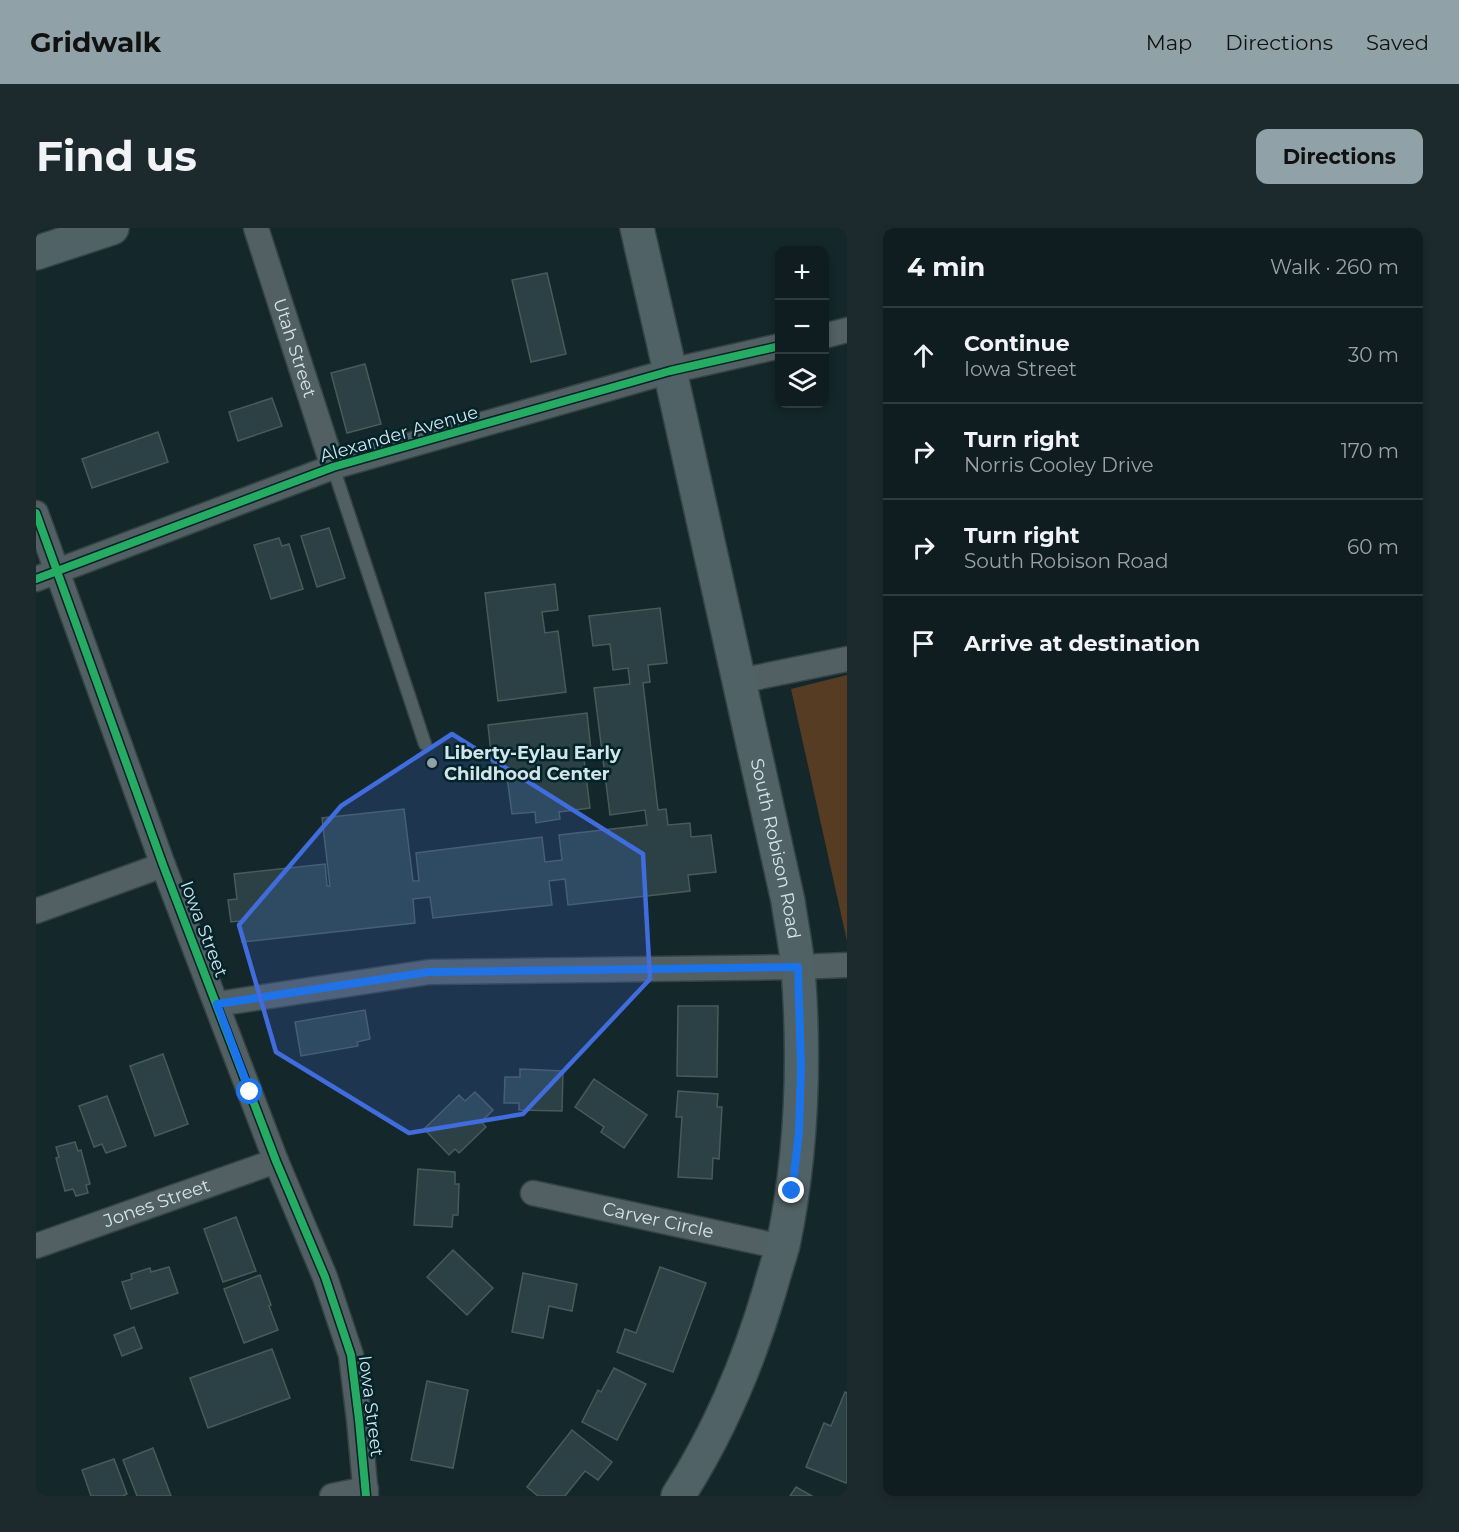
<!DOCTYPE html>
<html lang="en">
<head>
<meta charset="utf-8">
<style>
  body { margin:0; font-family:Montserrat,sans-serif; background:#1d2a2d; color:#f1f3f6 }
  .controls { position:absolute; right:18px; top:18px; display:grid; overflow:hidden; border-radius:12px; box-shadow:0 3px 9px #0003 }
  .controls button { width:54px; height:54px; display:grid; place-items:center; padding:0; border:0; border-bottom:2px solid #2f3b3e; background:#0f1d20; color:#f1f3f6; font:30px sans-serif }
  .stop { position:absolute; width:18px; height:18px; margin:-14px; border:4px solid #1a73e8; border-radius:50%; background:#fff }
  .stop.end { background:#1a73e8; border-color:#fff; box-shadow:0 2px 6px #0008 }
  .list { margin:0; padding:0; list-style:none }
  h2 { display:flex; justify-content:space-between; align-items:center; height:78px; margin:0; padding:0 24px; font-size:26px }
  h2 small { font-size:20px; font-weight:400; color:#9ba2a5 }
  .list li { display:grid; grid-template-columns:39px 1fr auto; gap:18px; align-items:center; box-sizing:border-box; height:96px; padding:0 24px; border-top:2px solid #2f3b3e }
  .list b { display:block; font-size:22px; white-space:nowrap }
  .list p { margin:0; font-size:20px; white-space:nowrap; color:#9ba2a5 }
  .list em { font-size:20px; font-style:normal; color:#9ba2a5 }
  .icon { flex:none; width:33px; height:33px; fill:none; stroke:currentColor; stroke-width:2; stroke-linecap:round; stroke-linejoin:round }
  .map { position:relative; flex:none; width:811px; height:1268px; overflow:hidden; border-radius:12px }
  header { display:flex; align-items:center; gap:36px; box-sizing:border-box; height:84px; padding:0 30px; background:#90a2a7; color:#111 }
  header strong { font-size:28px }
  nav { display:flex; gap:33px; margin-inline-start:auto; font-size:21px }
  .intro { display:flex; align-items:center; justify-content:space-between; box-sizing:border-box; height:144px; padding:0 36px }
  h1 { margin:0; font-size:42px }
  .button { padding:15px 27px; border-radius:12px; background:#90a2a7; color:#111; font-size:21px; font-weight:700 }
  main { display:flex; gap:36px; padding:0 36px }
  aside { flex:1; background:#0f1d20; border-radius:12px; box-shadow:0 3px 9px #0003 }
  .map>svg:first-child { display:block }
  .green { fill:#573c24 }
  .building { fill:#2b4145; stroke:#4a5a5c; stroke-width:1.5 }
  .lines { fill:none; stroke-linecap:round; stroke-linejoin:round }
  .lane-casing { stroke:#354346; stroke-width:15 }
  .street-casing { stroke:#354346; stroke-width:27 }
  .secondary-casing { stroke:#354346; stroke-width:36 }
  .lane { stroke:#526063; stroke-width:12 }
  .street { stroke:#526063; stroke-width:24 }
  .secondary { stroke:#516266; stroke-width:33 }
  .cycleway-casing { stroke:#01232a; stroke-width:11 }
  .cycleway { stroke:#26ab63; stroke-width:8 }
  .route { stroke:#1a73e8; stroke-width:8 }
  .marked { fill:#416cdc; fill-opacity:0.2; stroke:#416cdc; stroke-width:4.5; stroke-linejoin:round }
  .poi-dot { fill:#90a2a7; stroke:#01232a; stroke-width:2 }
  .labels { text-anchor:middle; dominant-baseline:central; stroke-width:5; stroke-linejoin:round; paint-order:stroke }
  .street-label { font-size:18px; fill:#d3e5ea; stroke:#01232a }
  .poi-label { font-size:18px; font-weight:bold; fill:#d3e5ea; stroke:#01232a; text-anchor:start }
</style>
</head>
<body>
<header>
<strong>Gridwalk</strong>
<nav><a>Map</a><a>Directions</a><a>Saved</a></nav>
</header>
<div class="intro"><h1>Find us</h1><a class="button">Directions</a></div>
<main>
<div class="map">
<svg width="811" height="1268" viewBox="0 0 811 1268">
  <rect width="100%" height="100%" fill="#14272b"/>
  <!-- green -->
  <path class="green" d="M 811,447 L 811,713 L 755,461 Z"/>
  <!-- building -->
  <g class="building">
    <path d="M 511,45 L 530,126 L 495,134 L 476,52 Z"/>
    <path d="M 329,136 L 345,196 L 311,205 L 295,145 Z"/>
    <path d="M 236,170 L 246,198 L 202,213 L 193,184 Z"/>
    <path d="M 122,204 L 132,234 L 56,260 L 46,231 Z"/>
    <path d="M 293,300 L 309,350 L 281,359 L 265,308 Z"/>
    <path d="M 243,310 L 246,318 L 253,316 L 267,361 L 235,371 L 218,317 Z"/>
    <path d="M 519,356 L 522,382 L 506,384 L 509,405 L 522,403 L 530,464 L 462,473 L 449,365 Z"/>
    <path d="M 624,380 L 631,435 L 612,437 L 614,454 L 607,455 L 622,582 L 630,581 L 632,597 L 654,595 L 655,609 L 675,607 L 680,644 L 652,647 L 654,663 L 532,677 L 529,651 L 513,653 L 516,677 L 397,690 L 394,669 L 377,671 L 379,695 L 206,714 L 203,693 L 195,694 L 192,672 L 201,671 L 198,646 L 289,636 L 291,658 L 294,658 L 286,590 L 368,581 L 377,653 L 383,653 L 380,625 L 506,609 L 509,634 L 526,632 L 523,607 L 611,597 L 609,582 L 574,587 L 558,460 L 594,456 L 592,440 L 577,442 L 574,416 L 557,418 L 553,388 Z"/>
    <path d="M 551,485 L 555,522 L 547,523 L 554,580 L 523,584 L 524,591 L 500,595 L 499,584 L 476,586 L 469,534 L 456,535 L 452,497 Z"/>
    <path d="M 642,778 L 682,778 L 681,849 L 641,848 Z"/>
    <path d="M 329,782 L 334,811 L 321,814 L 322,818 L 265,828 L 259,794 Z"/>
    <path d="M 127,826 L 152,896 L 119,908 L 94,838 Z"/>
    <path d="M 484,841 L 527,843 L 526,883 L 483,882 L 483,875 L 468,875 L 469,849 L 484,849 Z"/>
    <path d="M 558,851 L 611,887 L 588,920 L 565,904 L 568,899 L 539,879 Z"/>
    <path d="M 642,863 L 682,866 L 681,879 L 686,879 L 683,931 L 677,930 L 676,951 L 642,949 L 646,889 L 640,889 Z"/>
    <path d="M 439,864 L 457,882 L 445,894 L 450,899 L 423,925 L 419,921 L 413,927 L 388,901 L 423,867 L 429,873 Z"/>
    <path d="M 71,868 L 90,918 L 70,925 L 66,916 L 58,919 L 43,878 Z"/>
    <path d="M 39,914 L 42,923 L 45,922 L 54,956 L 50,957 L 52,965 L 40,968 L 37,961 L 29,963 L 20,930 L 23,929 L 20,919 Z"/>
    <path d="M 382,941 L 419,944 L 419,956 L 423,956 L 422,987 L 417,987 L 416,999 L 378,997 Z"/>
    <path d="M 200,989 L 220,1043 L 187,1054 L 168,1001 Z"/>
    <path d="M 417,1022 L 457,1060 L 431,1087 L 391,1049 Z"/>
    <path d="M 133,1039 L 142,1065 L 95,1081 L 86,1054 L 96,1051 L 95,1046 L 114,1040 L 115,1044 Z"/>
    <path d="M 624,1039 L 670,1055 L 637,1144 L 581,1124 L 589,1101 L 600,1105 Z"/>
    <path d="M 487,1045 L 541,1056 L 536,1083 L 513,1078 L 507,1110 L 476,1104 Z"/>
    <path d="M 224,1047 L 235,1077 L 233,1078 L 242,1102 L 208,1115 L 188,1061 Z"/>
    <path d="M 98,1099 L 106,1120 L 86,1128 L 78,1107 Z"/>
    <path d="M 236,1121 L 254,1170 L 172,1200 L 154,1150 Z"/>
    <path d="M 578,1140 L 610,1156 L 581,1212 L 546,1194 L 562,1162 L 565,1164 Z"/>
    <path d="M 391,1153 L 432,1162 L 417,1240 L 375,1232 Z"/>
    <path d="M 809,1164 L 811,1165 L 811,1253 L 810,1255 L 770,1239 L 788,1195 L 795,1198 Z"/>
    <path d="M 536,1202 L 576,1234 L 562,1252 L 549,1243 L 529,1268 L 502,1268 L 491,1259 Z"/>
    <path d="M 117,1220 L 135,1268 L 101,1268 L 87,1232 Z"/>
    <path d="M 78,1231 L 91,1266 L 87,1268 L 55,1268 L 46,1242 Z"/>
    <path d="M 760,1259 L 776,1268 L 754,1268 Z"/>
  </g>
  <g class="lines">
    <!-- lane casing -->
    <g class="lane-casing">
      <path id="lane" d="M 297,239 L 389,516"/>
    </g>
    <!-- street casing -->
    <g class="street-casing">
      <g id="street">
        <path id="s1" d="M 220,0 L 297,239"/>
        <path d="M 788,108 L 811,102"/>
        <path d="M 0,285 L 127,637 L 240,933 L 289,1049 L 315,1127 L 323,1192 L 330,1268"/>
        <path d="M 0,351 L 297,239 L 634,143 L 744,118"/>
        <path d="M 703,453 L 811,431"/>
        <path d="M 0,683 L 127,637"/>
        <path d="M 181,776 L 393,744 L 762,739 L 811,737"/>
        <path id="s2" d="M 497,965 L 746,1019"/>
        <path id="s3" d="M 0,1018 L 240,933"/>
        <path d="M 296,1268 L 330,1261"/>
      </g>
    </g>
    <!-- secondary casing -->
    <g class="secondary-casing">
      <g id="secondary">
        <path id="s4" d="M 601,0 L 634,143 L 752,673 C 755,695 760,718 762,740 C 769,832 766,926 747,1017 C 743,1031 738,1046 734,1061 C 713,1133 683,1204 642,1268"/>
        <path d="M 0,25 L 76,0"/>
      </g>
    </g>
    <!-- lane -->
    <use href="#lane" class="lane"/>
    <!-- street -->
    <use href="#street" class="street"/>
    <!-- secondary -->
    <use href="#secondary" class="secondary"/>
    <!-- cycleway casing -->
    <g class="cycleway-casing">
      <g id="cycleway">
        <path d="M 0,285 L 127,637 L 240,933 L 289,1049 L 315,1127 L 323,1192 L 330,1268"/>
        <path d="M 0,351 L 297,239 L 634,143 L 744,118"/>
      </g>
    </g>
    <!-- cycleway -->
    <use href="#cycleway" class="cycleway"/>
  </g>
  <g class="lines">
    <!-- route -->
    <path class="route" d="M 214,864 L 181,776 L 393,744 L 762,739 L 765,840 L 763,904 L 756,963"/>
  </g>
  <!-- marked area -->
  <path class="marked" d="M 416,506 L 607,626 L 614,751 L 487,886 L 373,905 L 240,824 L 203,697 L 305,578 Z"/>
  <!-- markers -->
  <circle class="poi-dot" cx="396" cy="535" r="6"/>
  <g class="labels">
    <!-- street labels -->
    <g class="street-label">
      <text stroke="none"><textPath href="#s1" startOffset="126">Utah Street</textPath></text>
      <text transform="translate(363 206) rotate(-16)">Alexander Avenue</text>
      <text stroke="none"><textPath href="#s4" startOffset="636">South Robison Road</textPath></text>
      <text transform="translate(168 701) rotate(69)">Iowa Street</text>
      <text stroke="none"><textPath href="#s3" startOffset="128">Jones Street</textPath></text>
      <text stroke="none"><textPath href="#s2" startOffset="128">Carver Circle</textPath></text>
      <text transform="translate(335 1178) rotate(83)">Iowa Street</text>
    </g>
    <!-- poi labels -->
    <g class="poi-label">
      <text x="408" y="525">Liberty-Eylau Early<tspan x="408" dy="21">Childhood Center</tspan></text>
    </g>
  </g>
</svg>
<div class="controls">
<button>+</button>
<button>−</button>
<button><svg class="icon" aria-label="layers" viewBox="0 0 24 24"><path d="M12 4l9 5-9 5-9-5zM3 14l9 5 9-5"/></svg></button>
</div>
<div class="stop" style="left:214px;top:864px"></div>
<div class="stop end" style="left:756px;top:963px"></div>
</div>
<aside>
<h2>4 min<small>Walk · 260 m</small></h2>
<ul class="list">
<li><svg class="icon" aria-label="ahead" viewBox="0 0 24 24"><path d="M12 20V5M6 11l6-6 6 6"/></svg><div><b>Continue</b><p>Iowa Street</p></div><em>30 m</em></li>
<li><svg class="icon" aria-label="right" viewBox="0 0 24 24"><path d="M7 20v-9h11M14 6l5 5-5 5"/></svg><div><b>Turn right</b><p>Norris Cooley Drive</p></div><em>170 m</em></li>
<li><svg class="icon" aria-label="right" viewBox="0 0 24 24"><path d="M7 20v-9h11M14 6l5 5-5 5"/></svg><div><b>Turn right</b><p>South Robison Road</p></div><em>60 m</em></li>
<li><svg class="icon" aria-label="arrive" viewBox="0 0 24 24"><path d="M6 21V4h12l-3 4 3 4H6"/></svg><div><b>Arrive at destination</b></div></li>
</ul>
</aside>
</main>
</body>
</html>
